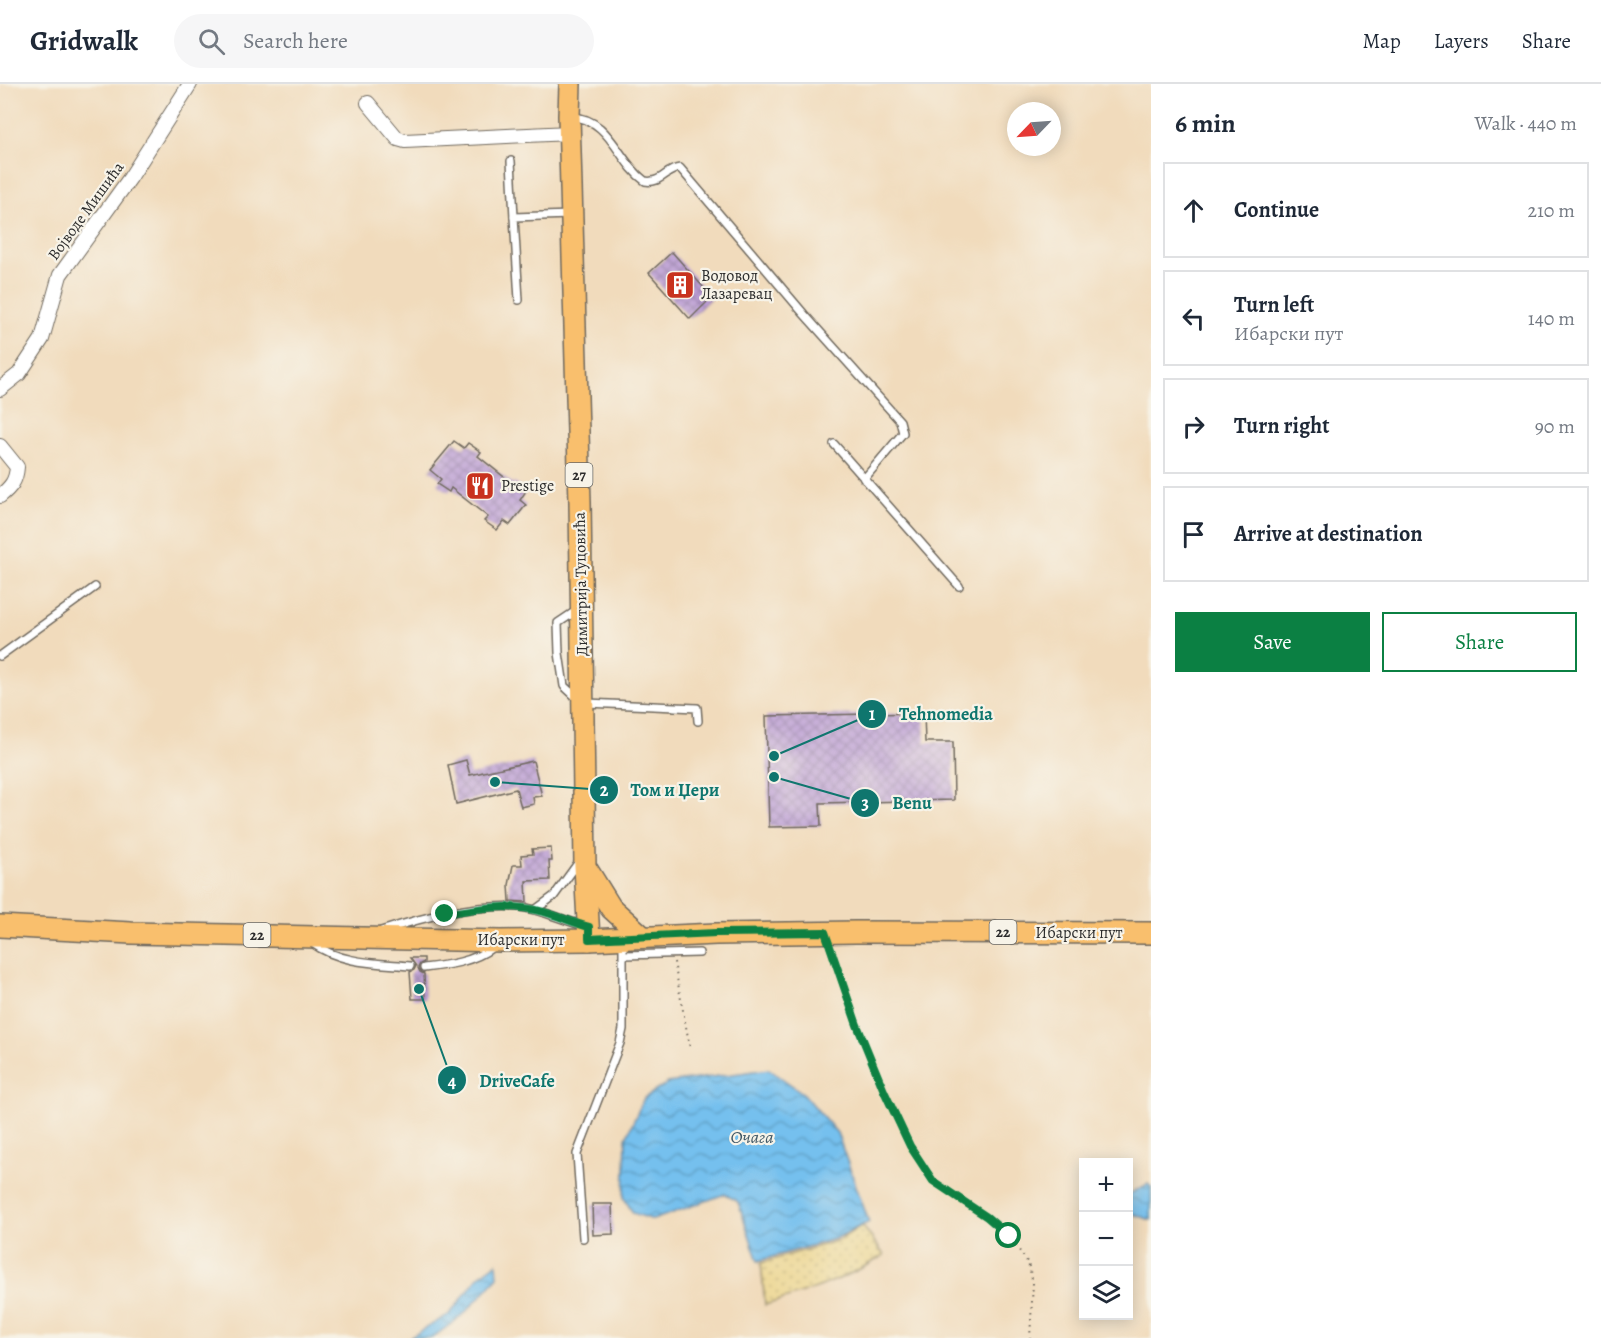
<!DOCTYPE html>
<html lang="en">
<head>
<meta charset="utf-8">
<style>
  body { margin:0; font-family:Alegreya,serif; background:#f6f6f7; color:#1f2937 }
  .controls { position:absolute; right:18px; bottom:18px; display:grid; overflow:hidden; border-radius:0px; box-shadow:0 3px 15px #0003 }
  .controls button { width:54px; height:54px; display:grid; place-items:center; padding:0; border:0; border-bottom:2px solid #e0e1e3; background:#fff; color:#1f2937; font:30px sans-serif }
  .compass { position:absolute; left:1007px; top:18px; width:54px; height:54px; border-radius:50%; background:#fff; box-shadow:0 3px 15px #0003; rotate:245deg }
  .stop { position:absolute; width:18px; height:18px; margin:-14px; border:4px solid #0b8043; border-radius:50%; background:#fff }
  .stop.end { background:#0b8043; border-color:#fff; box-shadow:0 2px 6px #0008 }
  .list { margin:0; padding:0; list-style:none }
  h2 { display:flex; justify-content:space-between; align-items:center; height:78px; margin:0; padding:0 24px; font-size:26px }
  h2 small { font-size:20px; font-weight:400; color:#747a83 }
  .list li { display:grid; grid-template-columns:39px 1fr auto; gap:18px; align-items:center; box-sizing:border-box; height:96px; margin:0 12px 12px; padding:0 12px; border:2px solid #e0e1e3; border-radius:0px }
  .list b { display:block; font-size:22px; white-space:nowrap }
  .list p { margin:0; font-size:20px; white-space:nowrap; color:#747a83 }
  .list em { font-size:20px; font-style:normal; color:#747a83 }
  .actions { display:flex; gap:12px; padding:18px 24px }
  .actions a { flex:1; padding:14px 0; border:2px solid #0b8043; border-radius:0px; text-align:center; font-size:21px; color:#0b8043 }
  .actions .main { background:#0b8043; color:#fff }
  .icon { flex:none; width:33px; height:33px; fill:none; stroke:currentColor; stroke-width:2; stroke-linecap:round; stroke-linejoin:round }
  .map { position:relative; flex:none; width:1151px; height:1254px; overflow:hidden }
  header { display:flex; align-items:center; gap:36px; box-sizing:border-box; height:84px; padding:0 30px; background:#fff; border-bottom:2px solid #e0e1e3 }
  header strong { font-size:28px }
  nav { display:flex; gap:33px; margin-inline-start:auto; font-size:21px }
  .search { width:420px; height:54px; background:#f6f6f7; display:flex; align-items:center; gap:15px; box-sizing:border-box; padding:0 21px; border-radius:33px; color:#747a83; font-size:22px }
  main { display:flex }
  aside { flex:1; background:#fff }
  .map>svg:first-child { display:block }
  .sand { fill:url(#sand-dots); stroke:#8c8264; stroke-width:1.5 }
  .water { fill:url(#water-waves); stroke:#50768c; stroke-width:1.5 }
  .building { fill:url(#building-cross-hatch) }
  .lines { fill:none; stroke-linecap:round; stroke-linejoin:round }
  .service-casing { stroke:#70695e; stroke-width:10 }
  .minor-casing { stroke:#70695e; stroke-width:16 }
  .primary-casing { stroke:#70695e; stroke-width:24 }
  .path { stroke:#70695e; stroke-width:2; stroke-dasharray:1.5 4.5; stroke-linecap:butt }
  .service { stroke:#fff; stroke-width:7 }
  .minor { stroke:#fff; stroke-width:14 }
  .primary { stroke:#f9bf6d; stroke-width:21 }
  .route { stroke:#0b8043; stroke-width:8 }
  .labels { text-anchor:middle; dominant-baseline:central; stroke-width:4.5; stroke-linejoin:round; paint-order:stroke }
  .shield { fill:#f7f3e8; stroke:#686764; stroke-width:1.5 }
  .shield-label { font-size:15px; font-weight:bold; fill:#2b2b2b }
  .street-label { font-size:16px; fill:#2b2b2b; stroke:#f7f3e8 }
  .poi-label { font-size:16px; fill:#2b2b2b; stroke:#f7f3e8; text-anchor:start }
  .water-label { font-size:18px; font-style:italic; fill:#415866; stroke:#f7f3e8 }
  .leader { fill:none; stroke:#0f766e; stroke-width:2 }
  .callout-dot { fill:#0f766e; stroke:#f7f3e8; stroke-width:2 }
  .mark-label { font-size:18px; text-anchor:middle; font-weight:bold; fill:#fff }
  .callout-label { font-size:18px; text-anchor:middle; font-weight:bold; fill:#0f766e; stroke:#f7f3e8; stroke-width:4.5; stroke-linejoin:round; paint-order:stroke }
</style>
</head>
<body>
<header>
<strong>Gridwalk</strong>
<div class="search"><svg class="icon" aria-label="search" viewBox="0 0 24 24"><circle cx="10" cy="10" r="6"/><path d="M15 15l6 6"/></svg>Search here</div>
<nav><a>Map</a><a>Layers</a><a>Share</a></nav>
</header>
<main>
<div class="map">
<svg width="1151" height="1254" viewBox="0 0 1151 1254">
  <defs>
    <pattern id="sand-dots" width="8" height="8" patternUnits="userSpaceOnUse" patternTransform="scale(1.5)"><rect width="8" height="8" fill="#eeda9e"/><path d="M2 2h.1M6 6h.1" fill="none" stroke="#cb8" stroke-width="1.8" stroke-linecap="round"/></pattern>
    <pattern id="water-waves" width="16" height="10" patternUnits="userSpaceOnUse" patternTransform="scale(1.5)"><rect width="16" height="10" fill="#74c0ee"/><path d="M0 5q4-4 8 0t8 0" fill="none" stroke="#5f9cc1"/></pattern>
    <pattern id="building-cross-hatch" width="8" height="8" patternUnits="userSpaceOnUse" patternTransform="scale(1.5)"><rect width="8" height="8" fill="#bb9dd4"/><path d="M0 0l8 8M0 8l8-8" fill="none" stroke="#9880ac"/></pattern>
  </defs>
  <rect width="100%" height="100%" fill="#f7f3e8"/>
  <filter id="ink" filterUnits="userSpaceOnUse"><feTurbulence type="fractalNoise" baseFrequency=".0167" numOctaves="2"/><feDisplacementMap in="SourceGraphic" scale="12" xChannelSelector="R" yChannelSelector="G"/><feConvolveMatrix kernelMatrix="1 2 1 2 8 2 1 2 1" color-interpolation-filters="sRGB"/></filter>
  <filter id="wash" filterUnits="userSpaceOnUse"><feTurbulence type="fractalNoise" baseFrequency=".008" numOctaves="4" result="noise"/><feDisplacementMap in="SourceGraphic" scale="24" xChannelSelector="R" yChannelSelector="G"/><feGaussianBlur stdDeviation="1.35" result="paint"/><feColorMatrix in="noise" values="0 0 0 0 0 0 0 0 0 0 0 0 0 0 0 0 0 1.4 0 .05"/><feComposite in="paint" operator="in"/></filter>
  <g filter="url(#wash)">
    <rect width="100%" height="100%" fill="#f1dbbc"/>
    <!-- sand -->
    <path class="sand" d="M 862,1141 L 884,1171 C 847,1195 807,1208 765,1221 L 761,1179 L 839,1156 Z"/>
    <!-- water -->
    <g class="water">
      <path d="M 769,985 L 804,1010 L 837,1049 L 869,1138 L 834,1155 L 758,1177 L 738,1118 L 725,1110 L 653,1136 L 633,1129 L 624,1114 L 626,1054 L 644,1014 L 668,999 Z"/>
      <path d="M 1148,1100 L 1151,1103 L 1151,1136 L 1129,1129 L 1129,1110 Z"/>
      <path d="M 497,1179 L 498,1193 L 463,1231 L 432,1254 L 409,1254 L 450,1230 L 479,1192 Z"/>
    </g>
    <g id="blocks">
      <!-- building -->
      <g class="building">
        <path d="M 672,168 L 712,213 L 690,235 L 649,189 Z"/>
        <path d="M 454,357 L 464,364 L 468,359 L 481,368 L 478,372 L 513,400 L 514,398 L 526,407 L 520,416 L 526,421 L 510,441 L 504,437 L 497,446 L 484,437 L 488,433 L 451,404 L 449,408 L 437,400 L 441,395 L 430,386 Z"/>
        <path d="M 924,629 L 925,658 L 953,658 L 954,716 L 820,719 L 821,742 L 769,743 L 766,632 Z"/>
        <path d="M 466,676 L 470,691 L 533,677 L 542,712 L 533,713 L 534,720 L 521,723 L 516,705 L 456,720 L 448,681 Z"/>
        <path d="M 551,764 L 552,777 L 549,777 L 550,796 L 526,797 L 527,818 L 510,817 L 509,801 L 513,781 L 522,781 L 521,771 L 533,770 L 532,765 Z"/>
        <path d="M 410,874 L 424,874 L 424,878 L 420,880 L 418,884 L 420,888 L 424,890 L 425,915 L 412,915 L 410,888 L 414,886 L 416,882 Z"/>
        <path d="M 592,1120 L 612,1120 L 613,1150 L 593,1151 Z"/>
      </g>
    </g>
  </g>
  <g filter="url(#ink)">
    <use href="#blocks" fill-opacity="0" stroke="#70695e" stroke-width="1.5"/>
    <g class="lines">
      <!-- service casing -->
      <g class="service-casing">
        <g id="service">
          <path d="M 572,33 C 610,34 618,78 645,97 C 661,100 666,85 680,84 L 804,230 L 900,337 L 903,349 L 864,395"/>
          <path d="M 511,77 L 514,133"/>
          <path d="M 519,216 L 514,133 L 570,131"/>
          <path d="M 834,360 L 959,502"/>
          <path d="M 0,572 L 95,503"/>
          <path d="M 577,614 L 564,602 L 559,569 L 558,539 L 579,525"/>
          <path d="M 587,619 L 697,624 L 698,637"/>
          <path d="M 535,826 L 554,812 L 578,779"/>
          <path d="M 381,847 C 424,833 473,820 519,823 C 542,825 563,837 586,842"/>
          <path d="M 312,859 C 341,880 377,879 410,882"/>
          <path d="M 624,871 L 699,869"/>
          <path d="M 424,884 C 449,881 473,878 493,863"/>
          <path d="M 583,1154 L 577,1070 L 620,959 L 623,945 L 623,856"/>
        </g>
      </g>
      <!-- minor casing -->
      <g class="minor-casing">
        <g id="minor">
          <path d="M 368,19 L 398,55 L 405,57 L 570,49"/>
          <path d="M 0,305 L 19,290 L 42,255 L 60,191 L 130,94 L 190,0"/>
          <path d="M 0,362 L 17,383 C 16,397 11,403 0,412"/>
        </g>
      </g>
      <!-- primary casing -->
      <g class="primary-casing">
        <g id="primary">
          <path d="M 570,0 L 569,32 L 580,418 L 585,782 L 589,856"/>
          <path d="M 588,787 L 611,824 L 643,853"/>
          <path d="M 0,842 L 131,849 L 501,857 L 589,856 L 716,850 L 856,848 L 1151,849"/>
        </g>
      </g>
      <!-- path -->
      <g class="path">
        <path d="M 831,865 L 857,941 L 884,1007 L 910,1062 L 933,1097 L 987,1133 L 1009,1152 L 1028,1179 L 1033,1199 L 1030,1254"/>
        <path d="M 674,878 L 690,964"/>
      </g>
      <!-- service -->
      <use href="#service" class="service"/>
      <!-- minor -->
      <use href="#minor" class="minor"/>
      <!-- primary -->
      <use href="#primary" class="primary"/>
    </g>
  </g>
  <g class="lines" filter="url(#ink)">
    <!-- route -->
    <path class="route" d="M 445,830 C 478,824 511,819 544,828 C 559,832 573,839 589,843 L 589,855 L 716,849 L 825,848 L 857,941 L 884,1007 L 910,1062 L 933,1097 L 987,1133 L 1009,1152"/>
  </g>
  <!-- icons -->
  <defs>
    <g id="building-square" transform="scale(1.5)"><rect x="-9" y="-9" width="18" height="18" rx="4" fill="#c8321e" stroke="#f7f3e8"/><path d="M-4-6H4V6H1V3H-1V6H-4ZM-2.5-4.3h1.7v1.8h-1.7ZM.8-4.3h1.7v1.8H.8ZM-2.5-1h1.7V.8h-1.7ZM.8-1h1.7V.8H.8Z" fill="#fff"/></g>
    <g id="restaurant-square" transform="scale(1.5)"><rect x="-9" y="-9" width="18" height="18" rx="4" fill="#c8321e" stroke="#f7f3e8"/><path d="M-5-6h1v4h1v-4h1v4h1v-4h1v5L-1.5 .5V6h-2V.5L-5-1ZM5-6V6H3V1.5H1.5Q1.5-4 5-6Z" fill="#fff"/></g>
  </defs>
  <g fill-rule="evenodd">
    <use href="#building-square" x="680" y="201"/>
    <use href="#restaurant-square" x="480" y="402"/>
  </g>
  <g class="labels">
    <!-- shield labels -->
    <g class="shield">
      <rect x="565.5" y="379" width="27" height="24" rx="4.5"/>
      <rect x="989.5" y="836" width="27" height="24" rx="4.5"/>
      <rect x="243.5" y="839" width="27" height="24" rx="4.5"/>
    </g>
    <g class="shield-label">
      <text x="579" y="391">27</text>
      <text x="1003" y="848">22</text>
      <text x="257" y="851">22</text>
    </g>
    <!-- street labels -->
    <g class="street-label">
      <text transform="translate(86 127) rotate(-54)">Војводе Мишића</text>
      <text transform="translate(581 500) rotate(-91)">Димитрија Туцовића</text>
      <text x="1079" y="849">Ибарски пут</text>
      <text x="521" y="856">Ибарски пут</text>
    </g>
    <!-- poi labels -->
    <g class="poi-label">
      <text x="701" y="192">Водовод<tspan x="701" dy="18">Лазаревац</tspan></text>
      <text x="501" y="402">Prestige</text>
    </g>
    <!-- water labels -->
    <g class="water-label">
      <text x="752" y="1053">Очага</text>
    </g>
  </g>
  <!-- callouts -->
  <path class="leader" d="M774 672L872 630M495 698L604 706M774 693L865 719M419 905L452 996"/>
  <g class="callout-dot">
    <circle cx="774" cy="672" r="6"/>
    <circle cx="495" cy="698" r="6"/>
    <circle cx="774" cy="693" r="6"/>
    <circle cx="419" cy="905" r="6"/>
    <circle cx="872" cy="630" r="15"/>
    <circle cx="604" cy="706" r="15"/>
    <circle cx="865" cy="719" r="15"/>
    <circle cx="452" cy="996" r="15"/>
  </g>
  <g class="mark-label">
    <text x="872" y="636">1</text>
    <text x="604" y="712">2</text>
    <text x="865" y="725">3</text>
    <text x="452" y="1003">4</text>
  </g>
  <g class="callout-label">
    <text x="946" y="636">Tehnomedia</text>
    <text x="675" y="712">Том и Џери</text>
    <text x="912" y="725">Benu</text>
    <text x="517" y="1003">DriveCafe</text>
  </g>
</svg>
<div class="controls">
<button>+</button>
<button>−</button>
<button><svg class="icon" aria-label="layers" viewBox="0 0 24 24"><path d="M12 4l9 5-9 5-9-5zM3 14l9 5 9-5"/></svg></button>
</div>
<svg class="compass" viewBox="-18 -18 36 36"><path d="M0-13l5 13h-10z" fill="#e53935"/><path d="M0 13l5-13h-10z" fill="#747a83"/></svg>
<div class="stop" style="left:1009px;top:1152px"></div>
<div class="stop end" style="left:445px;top:830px"></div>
</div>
<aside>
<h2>6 min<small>Walk · 440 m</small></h2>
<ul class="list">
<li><svg class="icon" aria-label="ahead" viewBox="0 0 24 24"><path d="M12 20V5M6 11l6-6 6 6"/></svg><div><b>Continue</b></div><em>210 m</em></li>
<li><svg class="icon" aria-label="left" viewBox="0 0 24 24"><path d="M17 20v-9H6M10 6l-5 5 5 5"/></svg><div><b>Turn left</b><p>Ибарски пут</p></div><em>140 m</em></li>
<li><svg class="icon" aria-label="right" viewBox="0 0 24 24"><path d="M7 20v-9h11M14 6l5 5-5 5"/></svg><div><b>Turn right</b></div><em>90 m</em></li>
<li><svg class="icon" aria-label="arrive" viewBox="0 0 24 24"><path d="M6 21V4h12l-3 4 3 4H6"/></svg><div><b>Arrive at destination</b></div></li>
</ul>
<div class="actions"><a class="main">Save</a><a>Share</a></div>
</aside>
</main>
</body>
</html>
